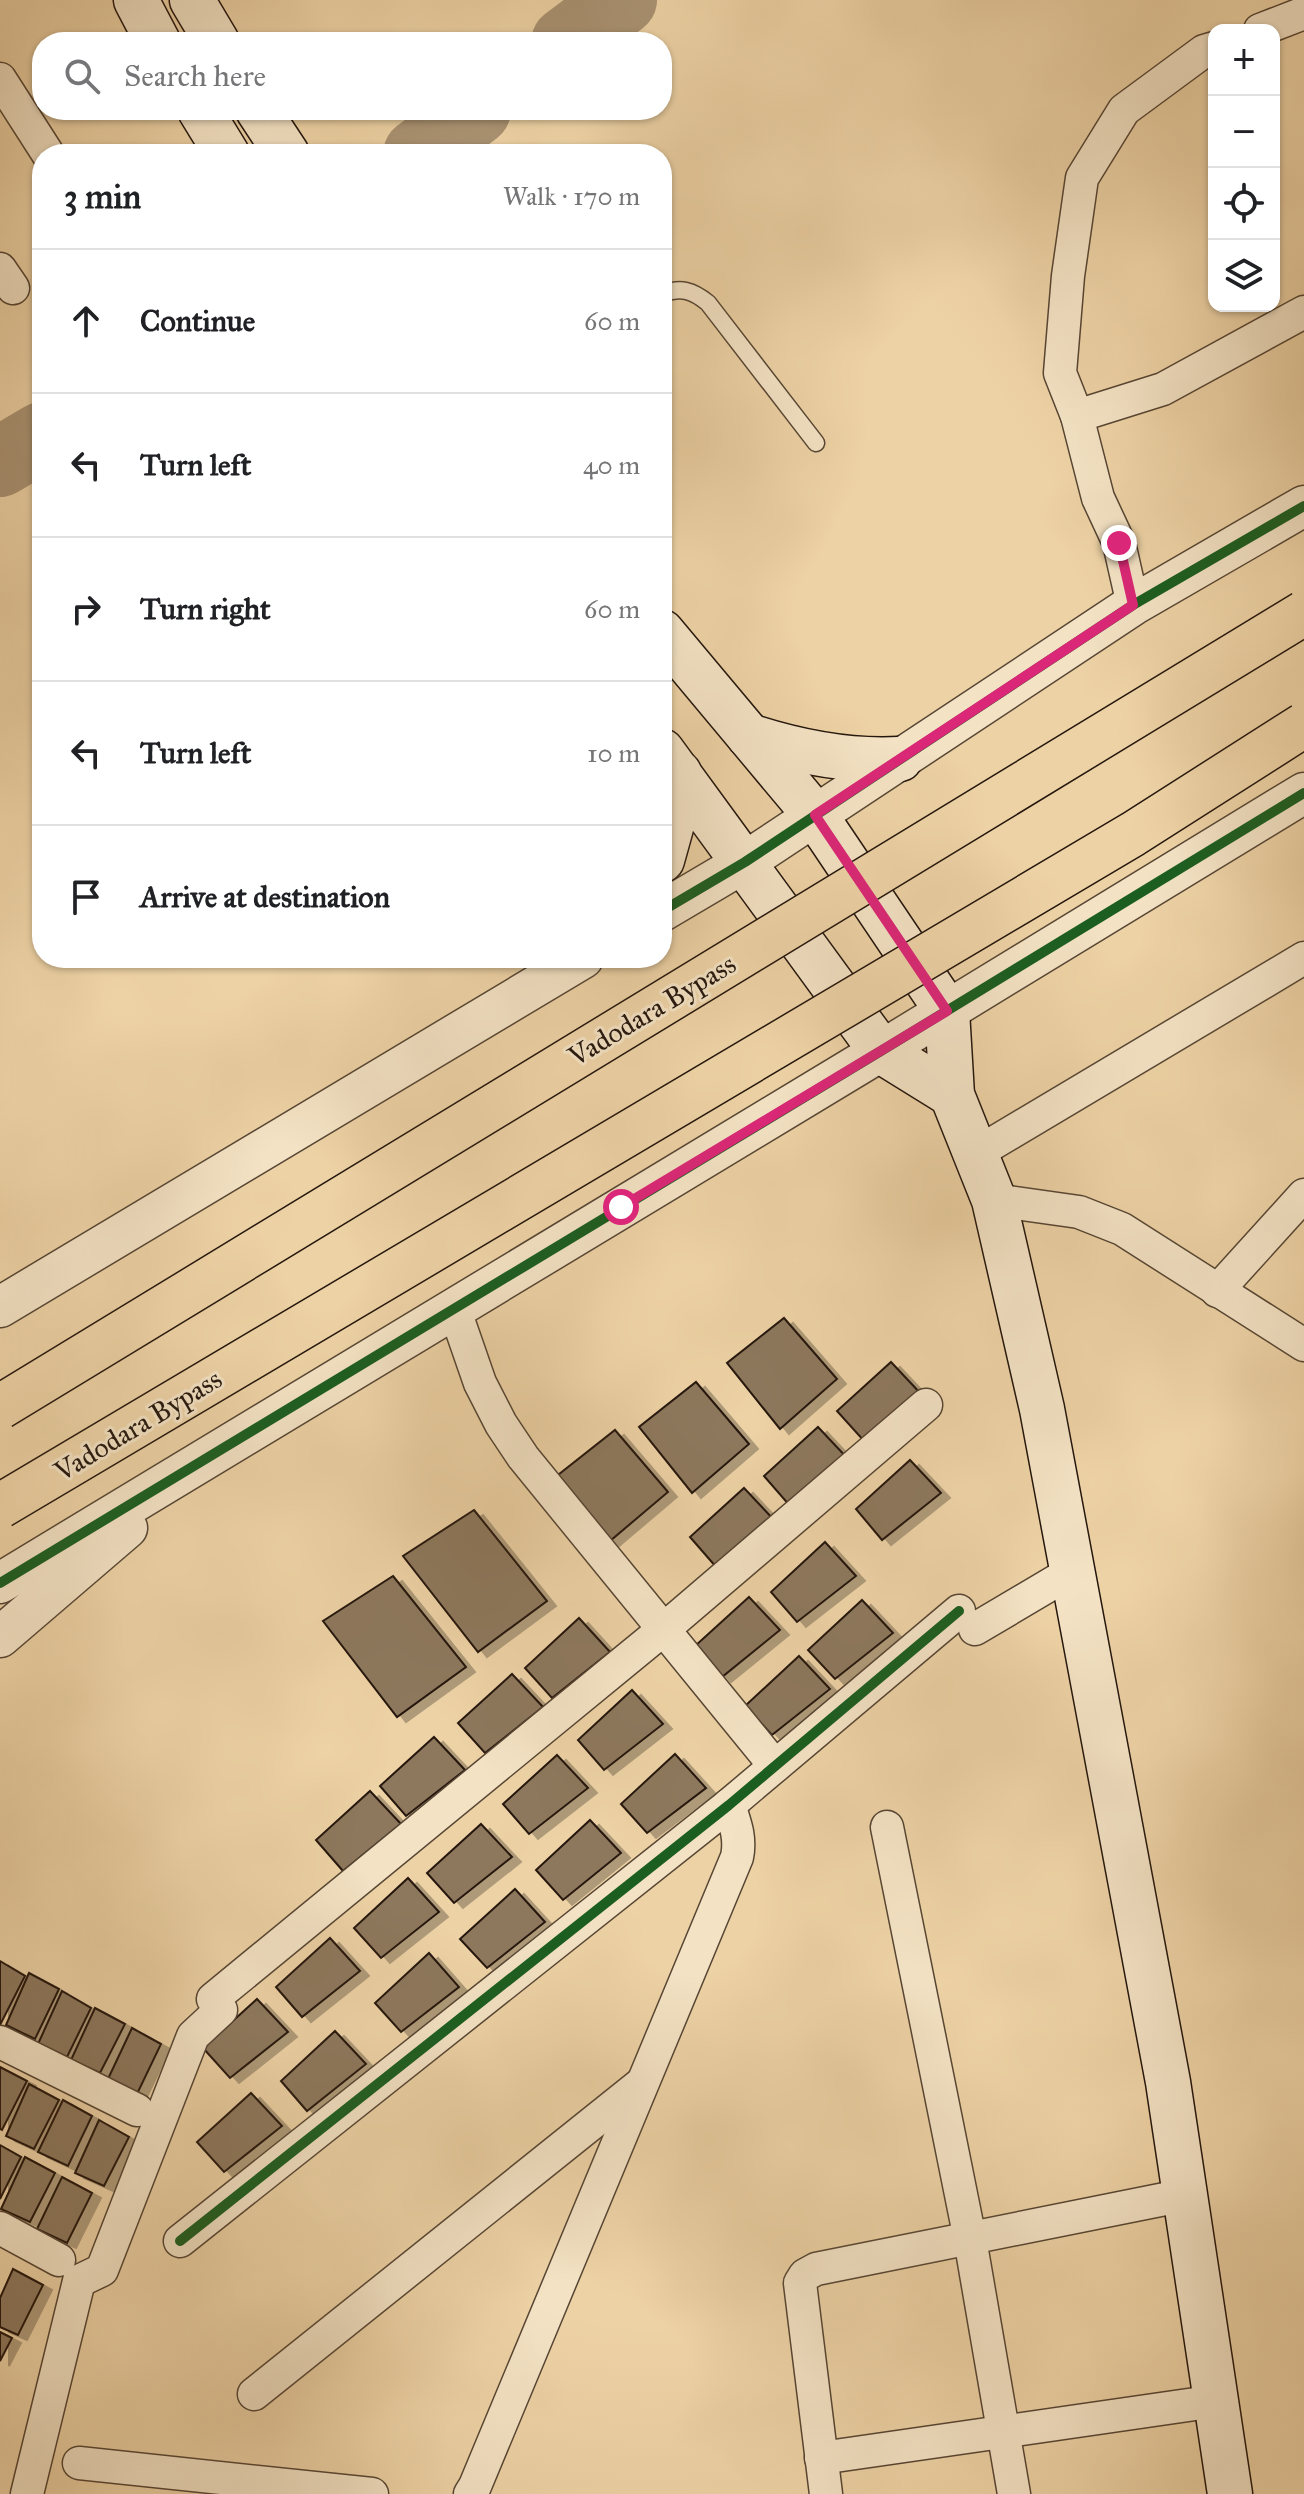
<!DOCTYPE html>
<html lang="en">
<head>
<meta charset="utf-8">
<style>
  body { margin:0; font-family:"IM FELL Great Primer",serif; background:#f6f6f6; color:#202124 }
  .controls { position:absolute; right:24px; top:24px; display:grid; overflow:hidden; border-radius:16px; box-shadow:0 2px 6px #0004 }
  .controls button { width:72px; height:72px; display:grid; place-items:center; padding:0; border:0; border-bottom:2px solid #e0e0e0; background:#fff; color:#202124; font:40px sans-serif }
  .stop { position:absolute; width:24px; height:24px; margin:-18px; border:6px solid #db2777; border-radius:50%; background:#fff }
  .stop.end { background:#db2777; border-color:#fff; box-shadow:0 2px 8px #0008 }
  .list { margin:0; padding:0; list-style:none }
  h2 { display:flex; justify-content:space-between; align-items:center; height:104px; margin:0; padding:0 32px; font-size:34px }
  h2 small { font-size:26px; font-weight:400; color:#757577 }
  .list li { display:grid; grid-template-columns:52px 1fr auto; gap:24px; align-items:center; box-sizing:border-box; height:144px; padding:0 32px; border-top:2px solid #e0e0e0 }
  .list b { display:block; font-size:30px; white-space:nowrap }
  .list em { font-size:26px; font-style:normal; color:#757577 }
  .icon { flex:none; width:44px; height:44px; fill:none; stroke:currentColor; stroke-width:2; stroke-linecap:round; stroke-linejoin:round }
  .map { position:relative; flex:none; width:1304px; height:2494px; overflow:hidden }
  .search { position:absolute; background:#fff; box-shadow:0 2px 6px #0004; left:32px; top:32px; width:640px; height:88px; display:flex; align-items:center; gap:20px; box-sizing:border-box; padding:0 28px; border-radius:32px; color:#757577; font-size:30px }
  .panel { position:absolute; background:#fff; box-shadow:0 2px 6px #0004; left:32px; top:144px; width:640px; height:824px; border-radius:32px }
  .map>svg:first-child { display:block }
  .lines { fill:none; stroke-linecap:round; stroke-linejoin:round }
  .river { stroke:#a99272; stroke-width:70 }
  .building { fill:#8d785d; stroke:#25170e; stroke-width:2; filter:url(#shadow) }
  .service-casing { stroke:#574634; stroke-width:19 }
  .minor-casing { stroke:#574634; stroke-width:35 }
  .tertiary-casing { stroke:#574634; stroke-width:43 }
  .secondary-casing { stroke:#25170e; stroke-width:47 }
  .service { stroke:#f3e2c4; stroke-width:16 }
  .minor { stroke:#f3e2c4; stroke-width:32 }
  .tertiary { stroke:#f3e2c4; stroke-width:40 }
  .secondary { stroke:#f3e2c4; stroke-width:44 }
  .trunk-bridge-casing { stroke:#25170e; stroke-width:47; stroke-linecap:butt }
  .trunk-bridge { stroke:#edd2a5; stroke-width:44 }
  .cycleway-casing { stroke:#f3e2c4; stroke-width:15 }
  .cycleway { stroke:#1b5e20; stroke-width:10 }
  .route { stroke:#db2777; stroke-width:10 }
  .labels { text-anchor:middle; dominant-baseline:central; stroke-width:6; stroke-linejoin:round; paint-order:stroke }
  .street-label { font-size:28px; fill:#25170e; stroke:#f3e2c4 }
</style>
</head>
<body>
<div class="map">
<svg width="1304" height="2494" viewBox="0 0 1304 2494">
  <defs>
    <filter id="shadow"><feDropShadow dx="9" dy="5" stdDeviation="0" flood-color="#0004"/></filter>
  </defs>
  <rect width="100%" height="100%" fill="#edd2a5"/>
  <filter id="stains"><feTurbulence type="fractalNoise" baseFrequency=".0025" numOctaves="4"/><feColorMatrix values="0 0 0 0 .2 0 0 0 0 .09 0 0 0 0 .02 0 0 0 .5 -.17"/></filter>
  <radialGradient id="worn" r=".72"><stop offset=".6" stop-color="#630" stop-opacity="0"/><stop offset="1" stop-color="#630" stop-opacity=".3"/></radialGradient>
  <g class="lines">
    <!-- river -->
    <g class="river">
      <path d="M 566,42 L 622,0"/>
      <path d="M 418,154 L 476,110"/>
      <path d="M 0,462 L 42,437"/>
    </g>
  </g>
  <!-- building -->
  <g class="building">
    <path d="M 784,1318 L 837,1379 L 780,1429 L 727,1363 Z"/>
    <path d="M 891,1362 L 922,1395 L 864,1441 L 837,1411 Z"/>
    <path d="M 696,1382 L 749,1444 L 692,1493 L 639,1427 Z"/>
    <path d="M 818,1427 L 849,1460 L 790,1506 L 764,1476 Z"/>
    <path d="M 615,1430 L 668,1492 L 610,1541 L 558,1475 Z"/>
    <path d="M 910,1460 L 941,1493 L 882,1540 L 856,1509 Z"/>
    <path d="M 744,1488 L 775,1521 L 717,1568 L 690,1537 Z"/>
    <path d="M 474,1510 L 547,1601 L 478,1652 L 403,1556 Z"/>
    <path d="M 825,1542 L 856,1576 L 797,1622 L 771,1592 Z"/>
    <path d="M 393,1576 L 466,1667 L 397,1717 L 323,1621 Z"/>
    <path d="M 749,1597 L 780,1630 L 722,1677 L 695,1646 Z"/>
    <path d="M 862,1600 L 893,1633 L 835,1679 L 808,1650 Z"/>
    <path d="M 579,1618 L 610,1652 L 552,1698 L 525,1668 Z"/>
    <path d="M 799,1656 L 830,1689 L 772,1735 L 745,1706 Z"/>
    <path d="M 512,1674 L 543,1707 L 485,1753 L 458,1723 Z"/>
    <path d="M 632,1690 L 663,1724 L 604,1770 L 578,1740 Z"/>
    <path d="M 434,1737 L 465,1770 L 406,1816 L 380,1786 Z"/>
    <path d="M 675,1754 L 706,1788 L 647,1833 L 621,1804 Z"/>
    <path d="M 557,1755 L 588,1788 L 529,1834 L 503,1804 Z"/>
    <path d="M 370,1791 L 401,1824 L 343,1871 L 316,1840 Z"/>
    <path d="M 590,1820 L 621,1853 L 563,1900 L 536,1870 Z"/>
    <path d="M 481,1824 L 512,1857 L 454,1903 L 427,1873 Z"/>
    <path d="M 408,1878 L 439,1912 L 381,1958 L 354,1928 Z"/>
    <path d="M 515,1889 L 545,1922 L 487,1968 L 460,1939 Z"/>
    <path d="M 330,1938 L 360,1971 L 302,2017 L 276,1987 Z"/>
    <path d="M 429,1953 L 459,1987 L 401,2032 L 375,2003 Z"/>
    <path d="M 0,1961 L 25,1976 L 0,2025 Z"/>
    <path d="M 29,1973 L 59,1989 L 35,2039 L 6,2025 Z"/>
    <path d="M 62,1991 L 91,2008 L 67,2057 L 38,2044 Z"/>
    <path d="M 257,1999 L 288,2032 L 230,2078 L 203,2048 Z"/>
    <path d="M 95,2008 L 125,2024 L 100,2073 L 71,2060 Z"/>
    <path d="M 132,2028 L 161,2044 L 137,2094 L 107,2081 Z"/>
    <path d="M 335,2031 L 366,2064 L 307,2111 L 281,2081 Z"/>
    <path d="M 0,2067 L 27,2081 L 2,2130 L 0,2129 Z"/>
    <path d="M 29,2084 L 59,2100 L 34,2149 L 6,2136 Z"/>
    <path d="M 251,2093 L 282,2126 L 224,2172 L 197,2142 Z"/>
    <path d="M 63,2100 L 92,2116 L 68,2166 L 38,2152 Z"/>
    <path d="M 99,2120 L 129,2137 L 104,2186 L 75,2173 Z"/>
    <path d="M 0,2145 L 21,2157 L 0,2199 Z"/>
    <path d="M 25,2157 L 55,2173 L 30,2222 L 1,2209 Z"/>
    <path d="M 62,2177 L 92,2193 L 67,2243 L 37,2229 Z"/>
    <path d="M 13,2269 L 43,2285 L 18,2335 L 0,2327 L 0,2298 Z"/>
    <path d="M 0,2332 L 12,2338 L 0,2361 Z"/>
  </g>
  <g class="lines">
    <!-- service casing -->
    <g class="service-casing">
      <path id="service" d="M 662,294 C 681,287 692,290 708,303 L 816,443"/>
    </g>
    <!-- minor casing -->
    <g class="minor-casing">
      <g id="minor">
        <path d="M 1260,30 L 1304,13"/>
        <path d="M 0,79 L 48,154"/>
        <path d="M 0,269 L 13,288"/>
        <path d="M 1077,416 L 1163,389 L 1304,312"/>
        <path d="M 1133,605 L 1119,543 L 1098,498 L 1077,416 L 1060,373 L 1068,276 L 1082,178 L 1124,110 L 1204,51 L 1214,48"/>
        <path d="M 975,1154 L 1304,958"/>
        <path d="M 994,1200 L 1079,1212 L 1122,1229 L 1304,1345"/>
        <path d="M 1217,1291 L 1304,1195"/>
        <path d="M 454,1308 L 480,1383 L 501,1424 L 523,1457 L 775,1766"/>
        <path d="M 975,1629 L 1073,1571"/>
        <path d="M 887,1827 L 970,2239 L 1014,2494"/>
        <path d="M 213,1999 L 664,1629 L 926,1405"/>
        <path d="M 0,2042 L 137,2110"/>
        <path d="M 0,2228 L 59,2260"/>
        <path d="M 180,2241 L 729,1805 L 959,1611"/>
        <path d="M 254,2394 L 641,2084"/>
        <path d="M 821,2458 L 1216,2401"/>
        <path d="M 79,2463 L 372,2494"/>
        <path d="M 27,2494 L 79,2281 L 102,2270 L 193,2036 L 221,2010"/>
        <path d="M 470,2494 L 475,2486 L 737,1857 C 741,1838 735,1823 729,1805"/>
        <path d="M 826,2494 L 800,2283 L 805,2275 L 816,2269 L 1185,2195"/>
      </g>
    </g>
    <!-- tertiary casing -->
    <g class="tertiary-casing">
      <g id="tertiary">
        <path d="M 662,911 L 745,862 L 1133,605 L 1304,506"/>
        <path d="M 0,1307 L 583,958"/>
        <path d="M 0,1583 L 881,1051 L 1304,793"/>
        <path d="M 0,1637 L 127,1528"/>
      </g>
    </g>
    <!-- secondary casing -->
    <g class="secondary-casing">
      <g id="secondary">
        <path d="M 136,0 L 158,42"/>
        <path d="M 192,0 L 217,42"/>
        <path d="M 200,110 L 227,154"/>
        <path d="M 258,110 L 287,154"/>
        <path d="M 662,632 L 815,815 L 947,1011 L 952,1095 L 994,1200 L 1042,1409 L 1168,2082 L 1230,2494"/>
        <path d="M 749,736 C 798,752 848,762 900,759"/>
        <path d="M 662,751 L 881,1051 L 952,1095"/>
        <path d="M 662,860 L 672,824 L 679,773"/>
      </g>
    </g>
    <!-- service -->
    <use href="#service" class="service"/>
    <!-- minor -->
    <use href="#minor" class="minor"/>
    <!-- tertiary -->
    <use href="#tertiary" class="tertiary"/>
    <!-- secondary -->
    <use href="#secondary" class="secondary"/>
    <!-- trunk-bridge casing -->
    <g class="trunk-bridge-casing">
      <g id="trunk-bridge">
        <path d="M 0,1407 L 1304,613"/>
        <path d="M 0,1506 L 1133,834 L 1304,725"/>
      </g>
    </g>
    <!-- trunk-bridge -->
    <use href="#trunk-bridge" class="trunk-bridge"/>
    <!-- cycleway casing -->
    <g class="cycleway-casing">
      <g id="cycleway">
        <path d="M 662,911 L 745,862 L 1133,605 L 1304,506"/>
        <path d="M 0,1583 L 881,1051 L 1304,793"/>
        <path d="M 180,2241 L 729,1805 L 959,1611"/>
      </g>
    </g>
    <!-- cycleway -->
    <use href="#cycleway" class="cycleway"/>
  </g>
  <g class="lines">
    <!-- route -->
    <path class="route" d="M 621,1207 L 947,1011 L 815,815 L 1133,605 L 1119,543"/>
  </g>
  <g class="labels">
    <!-- street labels -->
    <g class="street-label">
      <text transform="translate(652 1010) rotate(-31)">Vadodara Bypass</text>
      <text transform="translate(138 1425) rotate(-31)">Vadodara Bypass</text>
    </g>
  </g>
  <rect width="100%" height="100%" filter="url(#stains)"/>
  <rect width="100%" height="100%" fill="url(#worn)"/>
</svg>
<div class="controls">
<button>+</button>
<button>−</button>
<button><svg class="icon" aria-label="locate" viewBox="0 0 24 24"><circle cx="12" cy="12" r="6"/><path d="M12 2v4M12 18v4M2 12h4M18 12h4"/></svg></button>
<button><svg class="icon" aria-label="layers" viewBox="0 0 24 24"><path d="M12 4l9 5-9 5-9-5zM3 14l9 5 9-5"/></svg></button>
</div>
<div class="stop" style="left:621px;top:1207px"></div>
<div class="stop end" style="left:1119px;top:543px"></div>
<div class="search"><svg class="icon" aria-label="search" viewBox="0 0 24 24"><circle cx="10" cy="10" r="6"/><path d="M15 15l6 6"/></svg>Search here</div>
<section class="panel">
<h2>3 min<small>Walk · 170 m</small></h2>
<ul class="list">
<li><svg class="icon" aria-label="ahead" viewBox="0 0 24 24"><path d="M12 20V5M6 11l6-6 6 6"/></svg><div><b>Continue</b></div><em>60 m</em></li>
<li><svg class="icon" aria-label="left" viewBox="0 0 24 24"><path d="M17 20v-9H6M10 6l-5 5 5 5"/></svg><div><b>Turn left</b></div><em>40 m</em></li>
<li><svg class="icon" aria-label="right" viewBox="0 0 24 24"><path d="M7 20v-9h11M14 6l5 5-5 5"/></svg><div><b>Turn right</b></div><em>60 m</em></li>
<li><svg class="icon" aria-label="left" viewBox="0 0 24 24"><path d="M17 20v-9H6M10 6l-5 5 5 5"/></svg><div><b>Turn left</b></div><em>10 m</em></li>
<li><svg class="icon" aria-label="arrive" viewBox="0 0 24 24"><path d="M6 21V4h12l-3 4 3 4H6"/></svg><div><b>Arrive at destination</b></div></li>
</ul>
</section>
</div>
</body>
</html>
